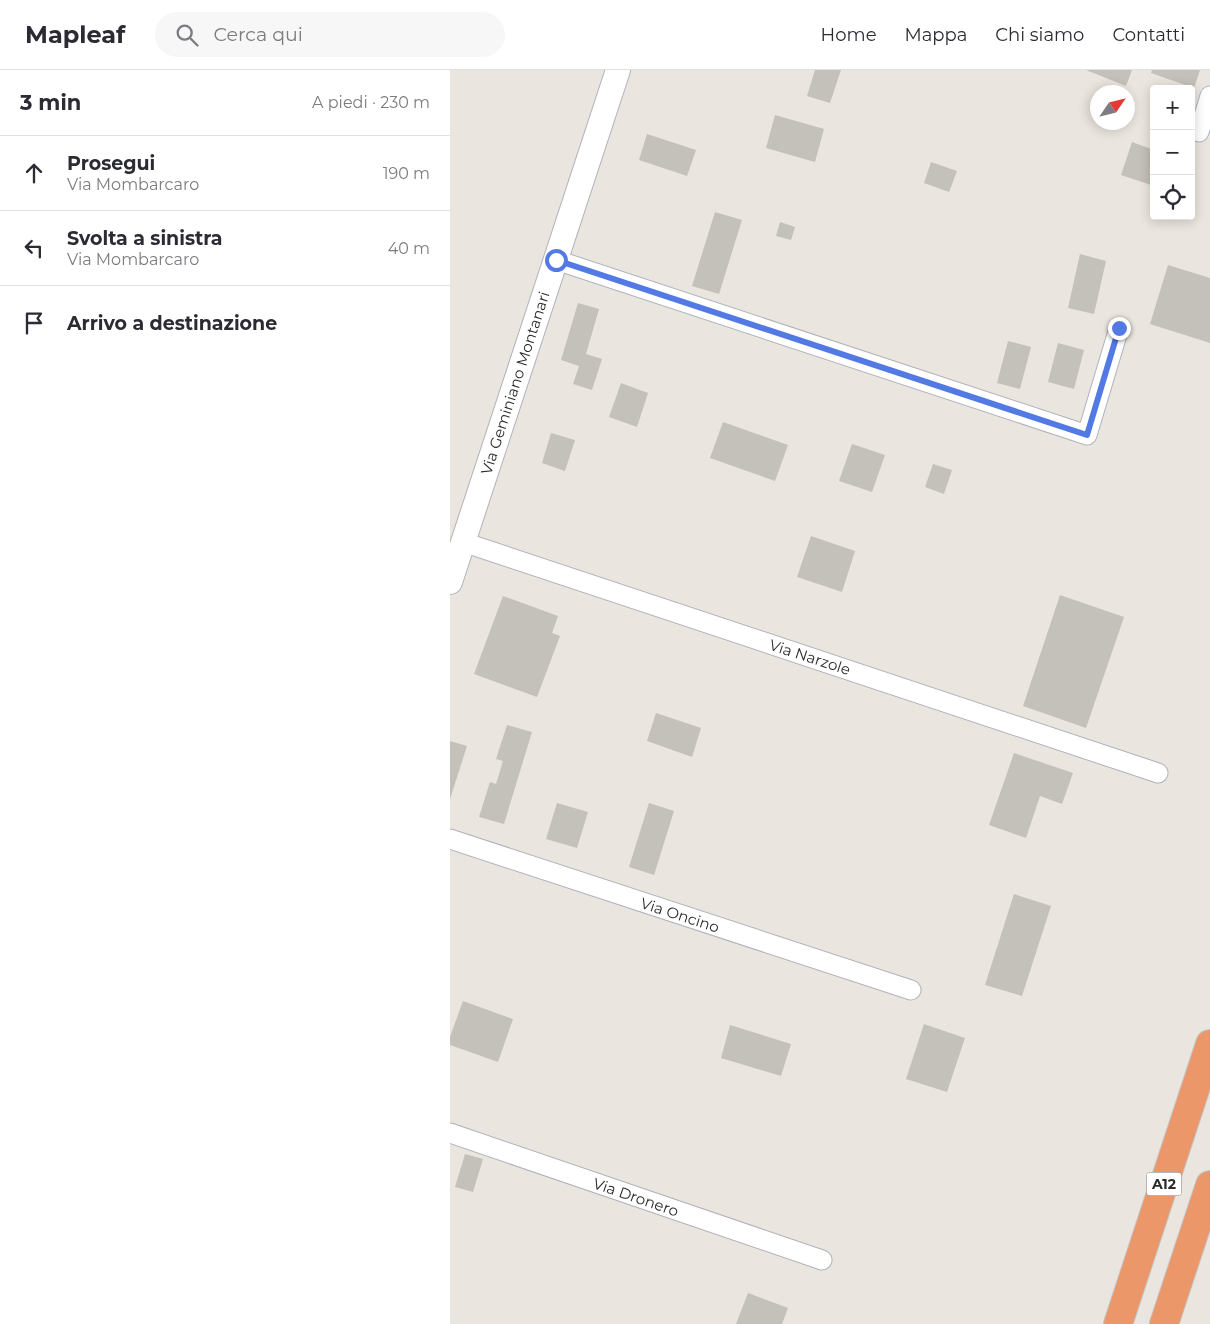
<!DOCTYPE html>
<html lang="it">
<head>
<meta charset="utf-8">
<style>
  body { margin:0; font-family:Montserrat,sans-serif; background:#f7f7f7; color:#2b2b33 }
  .controls { position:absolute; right:15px; top:15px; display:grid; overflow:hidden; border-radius:5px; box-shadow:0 2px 12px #0003 }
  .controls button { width:45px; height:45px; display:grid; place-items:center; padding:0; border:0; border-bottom:1px solid #e1e1e2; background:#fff; color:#2b2b33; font:25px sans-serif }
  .compass { position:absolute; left:640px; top:15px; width:45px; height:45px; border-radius:50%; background:#fff; box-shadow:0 2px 12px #0003; rotate:55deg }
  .stop { position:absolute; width:15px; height:15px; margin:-11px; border:4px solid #537ae4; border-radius:50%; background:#fff }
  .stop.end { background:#537ae4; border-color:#fff; box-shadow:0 1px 5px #0008 }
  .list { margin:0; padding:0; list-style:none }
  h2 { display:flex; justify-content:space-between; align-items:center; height:65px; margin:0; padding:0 20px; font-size:21px }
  h2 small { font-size:16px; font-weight:400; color:#7c7c81 }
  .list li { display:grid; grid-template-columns:32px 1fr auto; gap:15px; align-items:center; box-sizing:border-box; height:75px; padding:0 20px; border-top:1px solid #e1e1e2 }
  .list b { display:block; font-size:19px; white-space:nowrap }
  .list p { margin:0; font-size:16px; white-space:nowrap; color:#7c7c81 }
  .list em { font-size:16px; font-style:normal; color:#7c7c81 }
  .icon { flex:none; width:28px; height:28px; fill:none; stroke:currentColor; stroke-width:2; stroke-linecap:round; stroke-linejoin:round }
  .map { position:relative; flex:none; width:760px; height:1254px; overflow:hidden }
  header { display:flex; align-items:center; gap:30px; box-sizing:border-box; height:70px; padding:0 25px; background:#fff; border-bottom:1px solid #e1e1e2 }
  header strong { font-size:24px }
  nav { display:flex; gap:28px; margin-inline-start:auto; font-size:18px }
  .search { width:350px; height:45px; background:#f7f7f7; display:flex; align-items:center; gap:12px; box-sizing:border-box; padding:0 18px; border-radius:28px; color:#7c7c81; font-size:19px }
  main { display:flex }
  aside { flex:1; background:#fff }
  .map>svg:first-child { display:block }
  .building { fill:#c4c0ba }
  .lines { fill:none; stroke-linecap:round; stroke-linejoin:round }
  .minor-casing { stroke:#b0b2ba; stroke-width:21 }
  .tertiary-casing { stroke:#b0b2ba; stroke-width:26 }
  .motorway-casing { stroke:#c4c4c4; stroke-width:30 }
  .minor { stroke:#fff; stroke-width:19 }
  .tertiary { stroke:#fff; stroke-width:24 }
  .motorway { stroke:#eb976a; stroke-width:28 }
  .route { stroke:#537ae4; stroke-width:6 }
  .labels { text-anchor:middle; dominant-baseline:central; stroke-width:4; stroke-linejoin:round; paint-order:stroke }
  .shield { fill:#fff; stroke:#6b6b6b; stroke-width:1 }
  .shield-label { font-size:14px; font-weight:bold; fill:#2b2b2b }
  .street-label { font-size:15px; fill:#2b2b2b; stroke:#fff }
</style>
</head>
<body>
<header>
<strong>Mapleaf</strong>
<div class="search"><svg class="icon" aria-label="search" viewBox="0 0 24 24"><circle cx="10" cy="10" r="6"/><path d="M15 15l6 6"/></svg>Cerca qui</div>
<nav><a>Home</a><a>Mappa</a><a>Chi siamo</a><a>Contatti</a></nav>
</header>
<main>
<aside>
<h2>3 min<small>A piedi · 230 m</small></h2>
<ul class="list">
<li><svg class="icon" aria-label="ahead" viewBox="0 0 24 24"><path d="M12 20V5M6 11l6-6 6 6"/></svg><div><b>Prosegui</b><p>Via Mombarcaro</p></div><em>190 m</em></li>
<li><svg class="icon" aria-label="left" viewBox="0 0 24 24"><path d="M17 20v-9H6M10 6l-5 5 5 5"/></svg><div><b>Svolta a sinistra</b><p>Via Mombarcaro</p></div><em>40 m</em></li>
<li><svg class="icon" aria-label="arrive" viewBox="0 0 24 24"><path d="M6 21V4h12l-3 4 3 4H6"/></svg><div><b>Arrivo a destinazione</b></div></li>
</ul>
</aside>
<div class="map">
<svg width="760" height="1254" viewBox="0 0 760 1254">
  <rect width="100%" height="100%" fill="#ebe5df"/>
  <!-- building -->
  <g class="building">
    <path d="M 365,0 L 391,0 L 380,33 L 357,26 Z"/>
    <path d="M 636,0 L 682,0 L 676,16 Z"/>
    <path d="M 702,0 L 750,0 L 744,18 L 701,3 Z"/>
    <path d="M 325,45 L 374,59 L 365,92 L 316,78 Z"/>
    <path d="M 197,64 L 246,80 L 237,106 L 189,90 Z"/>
    <path d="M 682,72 L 704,80 L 704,116 L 671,105 Z"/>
    <path d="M 481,92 L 507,101 L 499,122 L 474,113 Z"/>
    <path d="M 265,142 L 292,150 L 269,224 L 242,216 Z"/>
    <path d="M 330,152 L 345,157 L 341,170 L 326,166 Z"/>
    <path d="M 630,184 L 656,191 L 644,244 L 618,238 Z"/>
    <path d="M 718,195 L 760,208 L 760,273 L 700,254 Z"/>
    <path d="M 128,233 L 149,239 L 136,284 L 152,289 L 142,320 L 123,314 L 129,296 L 111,290 Z"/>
    <path d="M 558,271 L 581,277 L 570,319 L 547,313 Z"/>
    <path d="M 608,273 L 634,280 L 624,319 L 598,312 Z"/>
    <path d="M 171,313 L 198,323 L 187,357 L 159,347 Z"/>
    <path d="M 273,352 L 338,375 L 325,411 L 260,388 Z"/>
    <path d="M 101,363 L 125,370 L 115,401 L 92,393 Z"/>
    <path d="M 402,374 L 435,385 L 422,422 L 389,411 Z"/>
    <path d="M 483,394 L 502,400 L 494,424 L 475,417 Z"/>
    <path d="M 361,466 L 405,481 L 392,522 L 347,507 Z"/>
    <path d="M 610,525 L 674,547 L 636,658 L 573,636 Z"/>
    <path d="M 53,526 L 108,546 L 102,563 L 110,566 L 87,627 L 24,604 Z"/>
    <path d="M 206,643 L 251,658 L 242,687 L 197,671 Z"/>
    <path d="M 57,655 L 82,662 L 54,754 L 29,747 L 40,712 L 46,714 L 53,691 L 46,689 Z"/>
    <path d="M 0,671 L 17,676 L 0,729 Z"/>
    <path d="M 564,683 L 623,703 L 612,734 L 590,726 L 576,768 L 539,755 Z"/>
    <path d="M 107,733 L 138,742 L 127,778 L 96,769 Z"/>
    <path d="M 199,733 L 224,741 L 204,805 L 179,797 Z"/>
    <path d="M 564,824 L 601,836 L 572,926 L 535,915 Z"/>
    <path d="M 13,931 L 63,949 L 48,992 L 0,975 L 0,967 Z"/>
    <path d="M 474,954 L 515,968 L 497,1022 L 456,1009 Z"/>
    <path d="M 280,955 L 341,974 L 331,1006 L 271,988 Z"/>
    <path d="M 15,1084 L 33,1089 L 23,1122 L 5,1117 Z"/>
    <path d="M 298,1223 L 338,1238 L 332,1254 L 286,1254 Z"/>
  </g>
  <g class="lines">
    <!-- minor casing -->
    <g class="minor-casing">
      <g id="minor">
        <path d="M 749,62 L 760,26"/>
        <path d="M 106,190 L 637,365 L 669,258"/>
        <path d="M 13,472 L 708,703"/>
        <path d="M 0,769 L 461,920"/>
        <path d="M 0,1063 L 372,1190"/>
      </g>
    </g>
    <!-- tertiary casing -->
    <g class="tertiary-casing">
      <path id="tertiary" d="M 0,512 L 168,0"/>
    </g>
    <!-- motorway casing -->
    <g class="motorway-casing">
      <g id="motorway">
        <path d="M 668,1254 L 760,974"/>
        <path d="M 714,1254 L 760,1115"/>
      </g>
    </g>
    <!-- minor -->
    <use href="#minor" class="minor"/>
    <!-- tertiary -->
    <use href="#tertiary" class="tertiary"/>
    <!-- motorway -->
    <use href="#motorway" class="motorway"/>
  </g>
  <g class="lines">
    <!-- route -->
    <path class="route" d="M 106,190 L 637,365 L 669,258"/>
  </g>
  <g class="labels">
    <!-- shield labels -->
    <rect class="shield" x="696.5" y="1102.5" width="35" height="23" rx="4"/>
    <g class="shield-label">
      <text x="714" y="1114">A12</text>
    </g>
    <!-- street labels -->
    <g class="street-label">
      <text transform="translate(65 313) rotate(-72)">Via Geminiano Montanari</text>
      <text transform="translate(360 587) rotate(18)">Via Narzole</text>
      <text transform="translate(230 845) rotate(18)">Via Oncino</text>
      <text transform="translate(186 1127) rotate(19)">Via Dronero</text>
    </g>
  </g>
</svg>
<div class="controls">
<button>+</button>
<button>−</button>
<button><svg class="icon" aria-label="locate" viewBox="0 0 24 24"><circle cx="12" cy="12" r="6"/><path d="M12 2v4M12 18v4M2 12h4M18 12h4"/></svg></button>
</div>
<svg class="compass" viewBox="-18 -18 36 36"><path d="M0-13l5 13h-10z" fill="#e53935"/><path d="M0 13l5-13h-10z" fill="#7c7c81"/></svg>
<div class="stop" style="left:106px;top:190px"></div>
<div class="stop end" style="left:669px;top:258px"></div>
</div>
</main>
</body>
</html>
